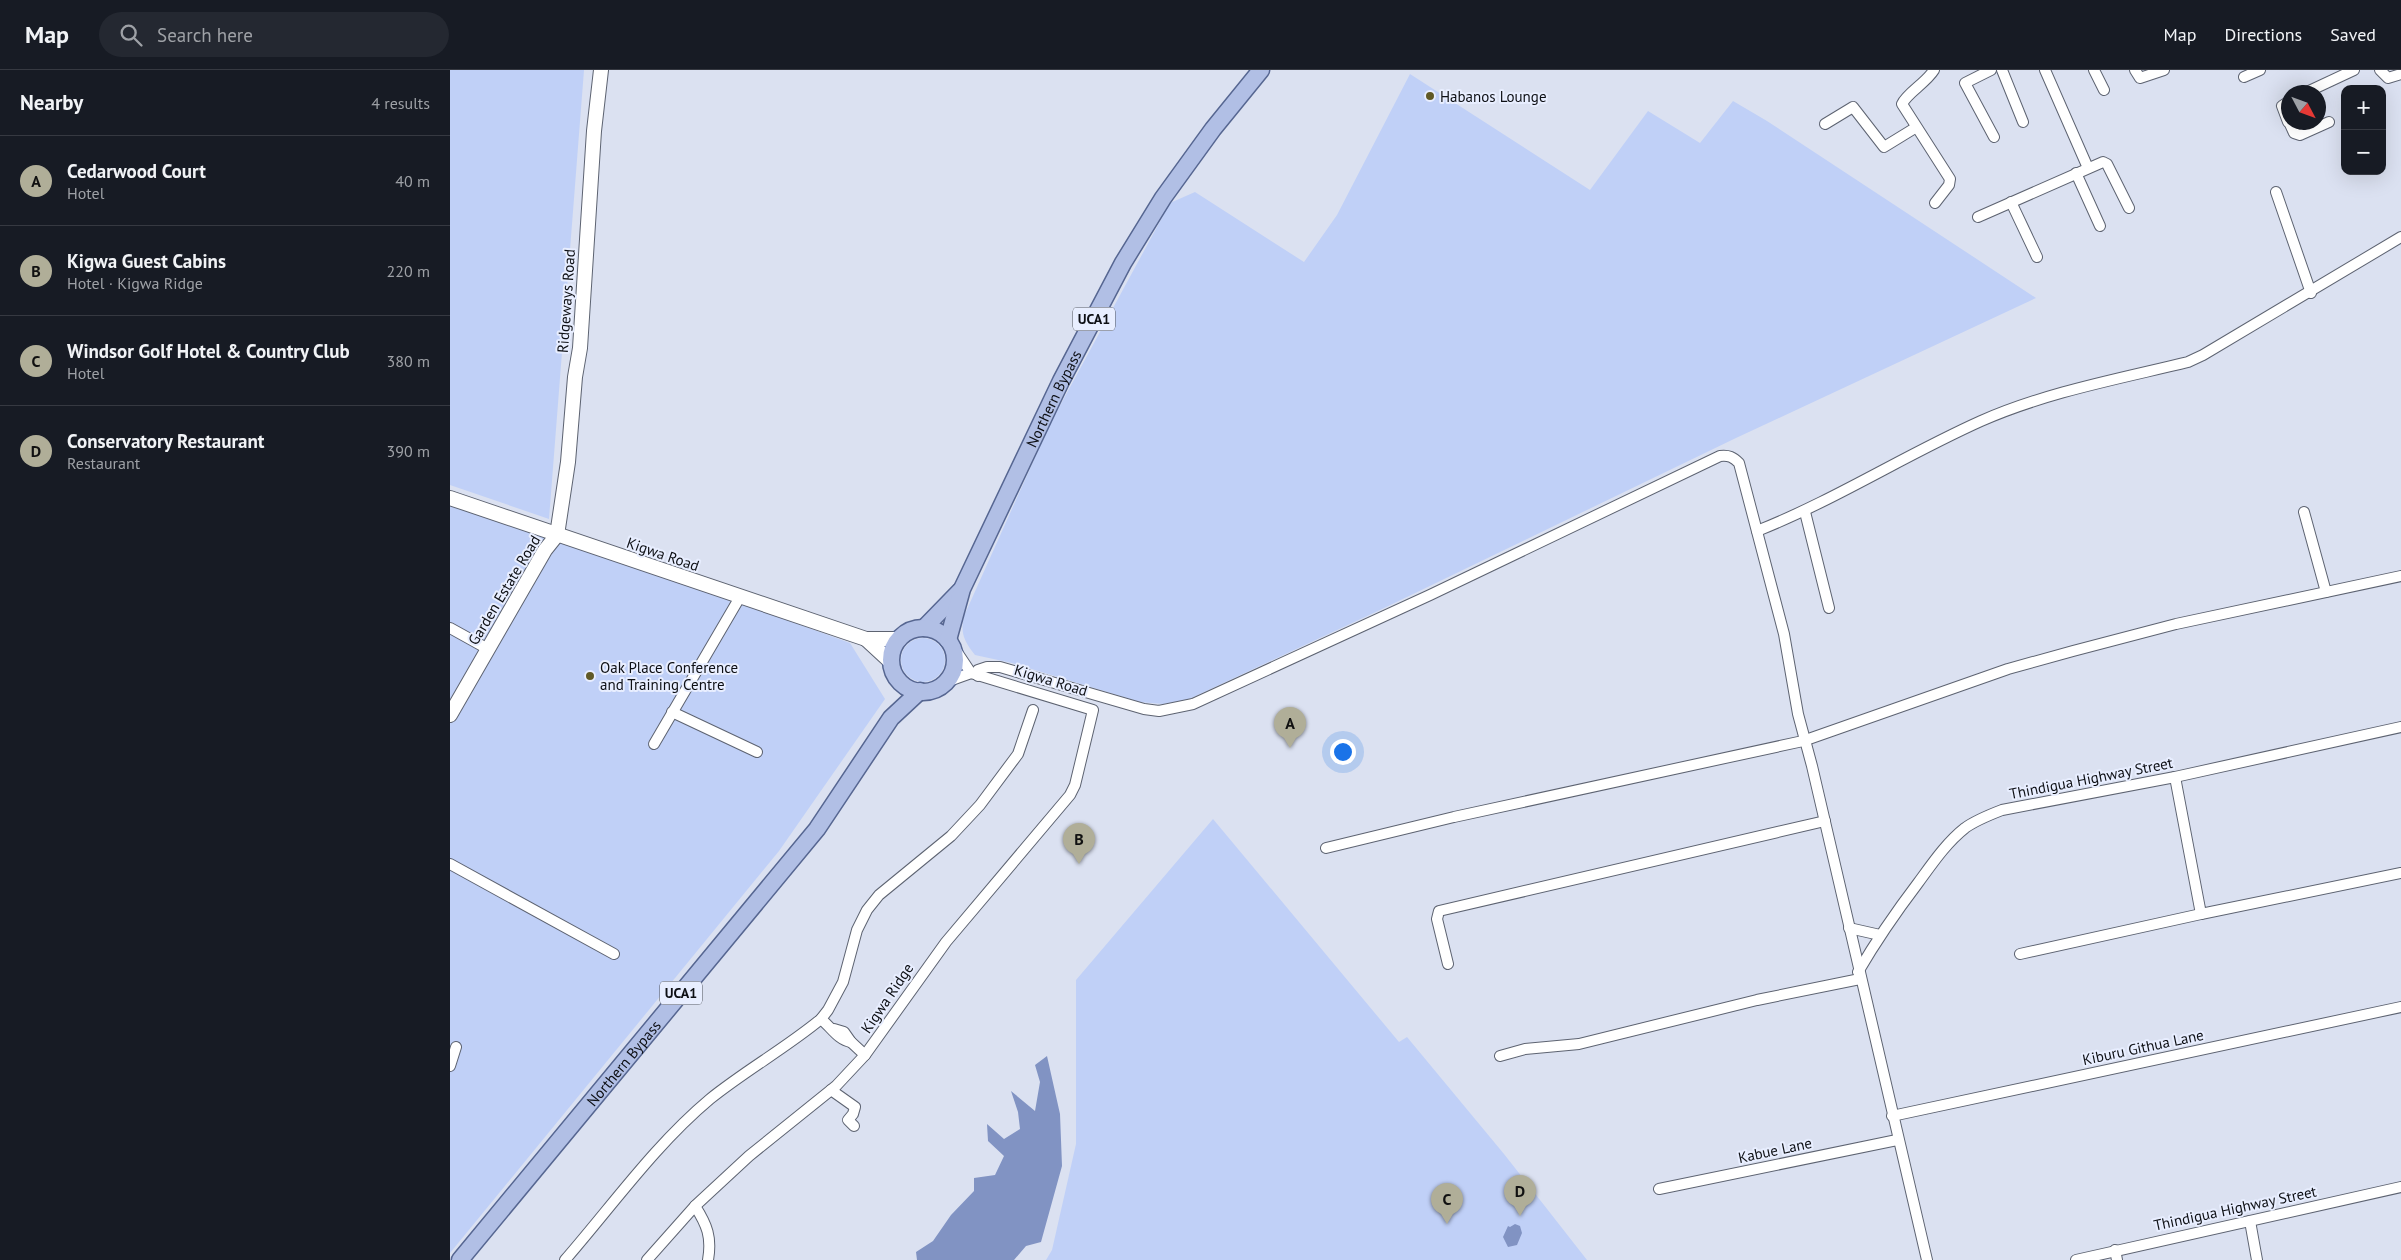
<!DOCTYPE html>
<html lang="en">
<head>
<meta charset="utf-8">
<style>
  body { margin:0; font-family:"PT Sans",sans-serif; background:#242831; color:#f1f3f6 }
  .controls { position:absolute; right:15px; top:15px; display:grid; overflow:hidden; border-radius:10px; box-shadow:0 5px 20px #0002 }
  .controls button { width:45px; height:45px; display:grid; place-items:center; padding:0; border:0; border-bottom:1px solid #363941; background:#171b24; color:#f1f3f6; font:25px sans-serif }
  .compass { position:absolute; left:1831px; top:15px; width:45px; height:45px; border-radius:50%; background:#171b24; box-shadow:0 5px 20px #0002; rotate:131deg }
  .you { position:absolute; left:892px; top:681px; width:18px; height:18px; margin:-12px; border:4px solid #fff; border-radius:50%; background:#1a73e8; box-shadow:0 0 0 8px #1a73e833 }
  .badge { display:grid; place-items:center; width:32px; height:32px; border-radius:50%; background:#b0ae98; color:#111; font-size:16px; font-weight:700 }
  .pin { position:absolute; translate:-50% -41px; filter:drop-shadow(0 1px 2px #0008) }
  .pin::after { content:''; position:absolute; top:26px; width:18px; height:15px; background:inherit; clip-path:polygon(0 0,100% 0,50% 100%) }
  .list { margin:0; padding:0; list-style:none }
  h2 { display:flex; justify-content:space-between; align-items:center; height:65px; margin:0; padding:0 20px; font-size:21px }
  h2 small { font-size:16px; font-weight:400; color:#9ea1a6 }
  .list li { display:grid; grid-template-columns:32px 1fr auto; gap:15px; align-items:center; box-sizing:border-box; height:90px; padding:0 20px; border-top:1px solid #363941 }
  .list b { display:block; font-size:19px; white-space:nowrap }
  .list p { margin:0; font-size:16px; white-space:nowrap; color:#9ea1a6 }
  .list em { font-size:16px; font-style:normal; color:#9ea1a6 }
  .icon { flex:none; width:28px; height:28px; fill:none; stroke:currentColor; stroke-width:2; stroke-linecap:round; stroke-linejoin:round }
  .map { position:relative; flex:none; width:1951px; height:1190px; overflow:hidden }
  header { display:flex; align-items:center; gap:30px; box-sizing:border-box; height:70px; padding:0 25px; background:#171b24; border-bottom:1px solid #363941 }
  header strong { font-size:24px }
  nav { display:flex; gap:28px; margin-inline-start:auto; font-size:18px }
  .search { width:350px; height:45px; background:#242831; display:flex; align-items:center; gap:12px; box-sizing:border-box; padding:0 18px; border-radius:28px; color:#9ea1a6; font-size:19px }
  main { display:flex }
  aside { flex:1; background:#171b24 }
  .map>svg:first-child { display:block }
  .green { fill:#c0d0f7 }
  .water { fill:#8193c3 }
  .lines { fill:none; stroke-linecap:round; stroke-linejoin:round }
  .street-casing { stroke:#5d6371; stroke-width:12 }
  .secondary-casing { stroke:#5d6371; stroke-width:16 }
  .primary-casing { stroke:#566691; stroke-width:19 }
  .street { stroke:#fff; stroke-width:10 }
  .secondary { stroke:#fff; stroke-width:14 }
  .primary { stroke:#b1bfe5; stroke-width:16 }
  .poi-dot { fill:#605926; stroke:#e8eeff; stroke-width:2 }
  .labels { text-anchor:middle; dominant-baseline:central; stroke-width:4; stroke-linejoin:round; paint-order:stroke }
  .shield { fill:#e8eeff; stroke:#4f525a; stroke-width:1 }
  .shield-label { font-size:14px; font-weight:bold; fill:#0d0f14 }
  .poi-label { font-size:15px; fill:#0d0f14; stroke:#e8eeff; text-anchor:start }
  .street-label { font-size:15px; fill:#0d0f14; stroke:#e8eeff }
</style>
</head>
<body>
<header>
<strong>Map</strong>
<div class="search"><svg class="icon" aria-label="search" viewBox="0 0 24 24"><circle cx="10" cy="10" r="6"/><path d="M15 15l6 6"/></svg>Search here</div>
<nav><a>Map</a><a>Directions</a><a>Saved</a></nav>
</header>
<main>
<aside>
<h2>Nearby<small>4 results</small></h2>
<ul class="list">
<li><span class="badge">A</span><div><b>Cedarwood Court</b><p>Hotel</p></div><em>40 m</em></li>
<li><span class="badge">B</span><div><b>Kigwa Guest Cabins</b><p>Hotel · Kigwa Ridge</p></div><em>220 m</em></li>
<li><span class="badge">C</span><div><b>Windsor Golf Hotel &amp; Country Club</b><p>Hotel</p></div><em>380 m</em></li>
<li><span class="badge">D</span><div><b>Conservatory Restaurant</b><p>Restaurant</p></div><em>390 m</em></li>
</ul>
</aside>
<div class="map">
<svg width="1951" height="1190" viewBox="0 0 1951 1190">
  <rect width="100%" height="100%" fill="#dbe1f1"/>
  <!-- green -->
  <g class="green">
    <path d="M 0,0 L 134,0 L 99,449 L 0,415 Z"/>
    <path d="M 960,4 L 1140,120 L 1198,41 L 1250,73 L 1283,31 L 1317,51 L 1586,228 L 1286,368 L 930,540 L 737,630 L 713,634 L 690,632 L 562,593 L 525,585 C 514,571 510,563 514,546 L 600,354 L 720,133 L 745,122 L 854,192 L 887,145 Z"/>
    <path d="M 0,428 L 400,573 L 435,629 L 329,781 L 0,1183 Z"/>
    <circle cx="473" cy="590" r="22"/>
    <path d="M 763,749 L 949,972 L 957,967 L 1054,1084 L 1137,1190 L 596,1190 L 602,1180 L 626,1074 L 626,910 Z"/>
  </g>
  <!-- water -->
  <g class="water">
    <path d="M 597,986 L 610,1044 L 612,1096 L 591,1172 L 576,1176 L 564,1190 L 467,1190 L 466,1182 L 483,1171 L 501,1145 L 524,1121 L 524,1108 L 545,1105 L 554,1086 L 538,1071 L 537,1054 L 554,1069 L 570,1059 L 568,1042 L 561,1021 L 585,1041 L 590,1012 L 585,995 Z"/>
    <path d="M 1065,1154 L 1070,1156 L 1072,1163 L 1067,1175 L 1058,1177 L 1053,1167 L 1058,1156 L 1060,1157 Z"/>
  </g>
  <g class="lines">
    <!-- street casing -->
    <g class="street-casing">
      <g id="street">
        <path d="M 1484,0 C 1476,13 1457,23 1452,34 L 1500,109 L 1499,115 L 1485,133"/>
        <path d="M 1541,0 L 1515,13 L 1544,67"/>
        <path d="M 1552,0 L 1573,52"/>
        <path d="M 1595,0 L 1638,98"/>
        <path d="M 1644,0 L 1654,20"/>
        <path d="M 1685,0 L 1690,8 L 1714,0"/>
        <path d="M 1930,0 L 1938,8 L 1951,4"/>
        <path d="M 1794,7 L 1810,0"/>
        <path d="M 1857,22 L 1904,0"/>
        <path d="M 1838,32 L 1832,36 L 1838,52"/>
        <path d="M 1839,52 L 1844,63 L 1850,65 L 1879,52"/>
        <path d="M 1375,54 L 1403,37 L 1434,77 L 1465,58"/>
        <path d="M 1626,103 L 1650,156"/>
        <path d="M 1826,122 L 1861,223"/>
        <path d="M 1561,132 L 1587,187"/>
        <path d="M 1528,147 L 1653,92 L 1657,94 L 1679,138"/>
        <path d="M 1355,442 L 1379,538"/>
        <path d="M 1854,442 L 1876,522"/>
        <path d="M 1307,461 C 1385,430 1455,385 1531,351 C 1597,322 1668,309 1738,292 L 1753,285 L 1951,167"/>
        <path d="M 0,558 L 38,579"/>
        <path d="M 501,573 L 521,603"/>
        <path d="M 528,606 L 528,600 L 537,597 L 550,597 L 694,639 L 709,641 L 743,634 L 980,525 L 1270,386 C 1279,385 1283,387 1289,393 L 1334,564 L 1348,644 L 1362,696 L 1477,1190"/>
        <path d="M 496,612 L 521,603"/>
        <path d="M 222,642 L 307,682"/>
        <path d="M 204,674 L 290,527"/>
        <path d="M 1725,707 L 1751,844 L 1951,803"/>
        <path d="M 876,778 L 1004,747 L 1353,671 L 1558,599 L 1623,581 L 1726,554 L 1951,506"/>
        <path d="M 0,794 L 164,884"/>
        <path d="M 1399,858 L 1430,865"/>
        <path d="M 1570,884 L 1751,844"/>
        <path d="M 998,894 L 987,849 L 989,841 L 1375,751"/>
        <path d="M 1408,902 C 1426,871 1446,842 1468,813 C 1482,794 1496,773 1515,758 C 1526,750 1539,745 1552,740 L 1725,707 L 1951,657"/>
        <path d="M 371,949 C 381,957 388,970 401,972"/>
        <path d="M 384,959 L 394,962 L 401,972 L 415,985"/>
        <path d="M 1050,986 L 1075,979 L 1129,974 L 1307,930 L 1410,909"/>
        <path d="M 0,996 L 6,977"/>
        <path d="M 381,1020 L 405,1037 L 403,1044 L 398,1050 L 404,1056"/>
        <path d="M 1442,1046 L 1951,937"/>
        <path d="M 1209,1119 L 1447,1070"/>
        <path d="M 245,1136 C 257,1155 262,1167 258,1190"/>
        <path d="M 1800,1151 L 1807,1190"/>
        <path d="M 1665,1180 L 1667,1190"/>
        <path d="M 115,1190 C 162,1136 205,1075 260,1029 C 296,1000 336,978 371,949 L 378,940 L 393,912 L 407,860 L 417,840 L 429,825 L 501,766 L 530,735 L 568,684 L 583,640"/>
        <path d="M 197,1190 L 245,1136 L 299,1086 L 386,1016 L 415,985 L 496,872 L 620,725 L 625,715 L 643,640 L 521,603"/>
        <path d="M 1626,1190 L 1951,1117"/>
      </g>
    </g>
    <!-- secondary casing -->
    <g class="secondary-casing">
      <g id="secondary">
        <path d="M 0,428 L 416,569 L 450,569"/>
        <path d="M 416,569 L 442,593"/>
        <path d="M 0,645 L 95,480 L 107,465 L 118,392 L 125,307 L 130,278 L 144,61 L 151,0"/>
      </g>
    </g>
    <!-- primary casing -->
    <g class="primary-casing">
      <g id="primary">
        <path d="M 474,558 L 510,521"/>
        <circle cx="473" cy="590" r="32"/>
        <path id="s1" d="M 498,570 L 512,519 L 611,311 L 673,193 L 713,128 L 763,59 L 811,0"/>
        <path id="s2" d="M 10,1190 L 367,759 L 441,648 L 470,621"/>
      </g>
    </g>
    <!-- street -->
    <use href="#street" class="street"/>
    <!-- secondary -->
    <use href="#secondary" class="secondary"/>
    <!-- primary -->
    <use href="#primary" class="primary"/>
  </g>
  <!-- markers -->
  <g class="poi-dot">
    <circle cx="980" cy="26" r="5"/>
    <circle cx="140" cy="606" r="5"/>
  </g>
  <g class="labels">
    <!-- shield labels -->
    <g class="shield">
      <rect x="623" y="237.5" width="42" height="23" rx="4"/>
      <rect x="210" y="911.5" width="42" height="23" rx="4"/>
    </g>
    <g class="shield-label">
      <text x="644" y="249">UCA1</text>
      <text x="231" y="923">UCA1</text>
    </g>
    <!-- poi labels -->
    <g class="poi-label">
      <text x="990" y="26">Habanos Lounge</text>
      <text x="150" y="597">Oak Place Conference<tspan x="150" dy="17">and Training Centre</tspan></text>
    </g>
    <!-- street labels -->
    <g class="street-label">
      <text transform="translate(116 231) rotate(-86)">Ridgeways Road</text>
      <text stroke="none"><textPath href="#s1" startOffset="264">Northern Bypass</textPath></text>
      <text transform="translate(213 484) rotate(19)">Kigwa Road</text>
      <text transform="translate(54 520) rotate(-59)">Garden Estate Road</text>
      <text transform="translate(601 610) rotate(17)">Kigwa Road</text>
      <text transform="translate(1641 708) rotate(-11)">Thindigua Highway Street</text>
      <text transform="translate(437 928) rotate(-56)">Kigwa Ridge</text>
      <text transform="translate(1693 977) rotate(-12)">Kiburu Githua Lane</text>
      <text stroke="none"><textPath href="#s2" startOffset="256">Northern Bypass</textPath></text>
      <text transform="translate(1325 1080) rotate(-12)">Kabue Lane</text>
      <text transform="translate(1785 1138) rotate(-12)">Thindigua Highway Street</text>
    </g>
  </g>
</svg>
<div class="controls">
<button>+</button>
<button>−</button>
</div>
<svg class="compass" viewBox="-18 -18 36 36"><path d="M0-13l5 13h-10z" fill="#e53935"/><path d="M0 13l5-13h-10z" fill="#9ea1a6"/></svg>
<div class="you"></div>
<div class="pin badge" style="left:840px;top:678px">A</div>
<div class="pin badge" style="left:629px;top:794px">B</div>
<div class="pin badge" style="left:997px;top:1154px">C</div>
<div class="pin badge" style="left:1070px;top:1146px">D</div>
</div>
</main>
</body>
</html>
